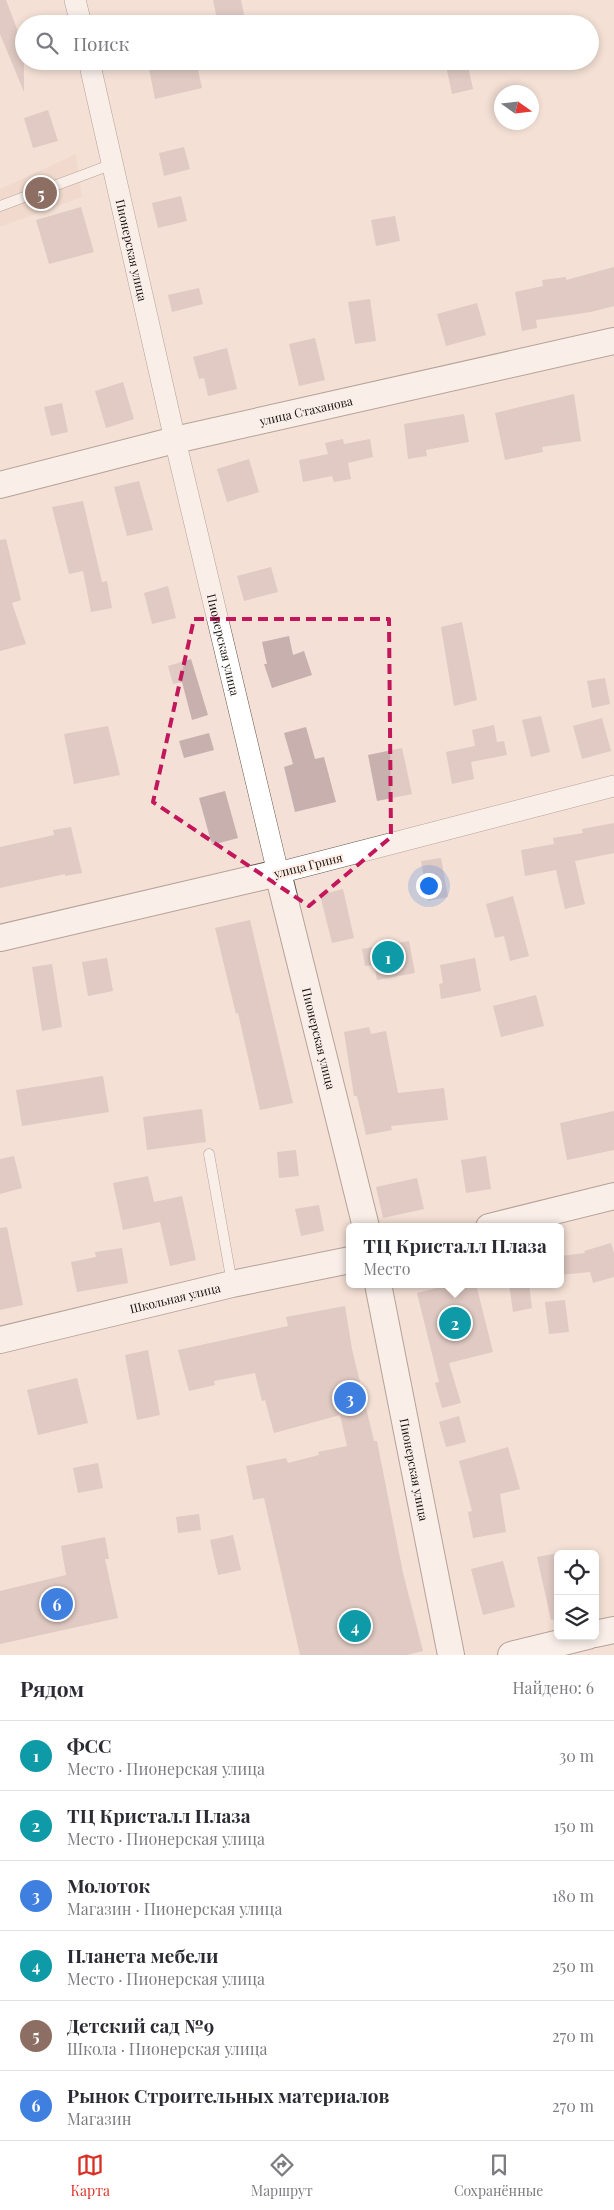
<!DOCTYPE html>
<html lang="ru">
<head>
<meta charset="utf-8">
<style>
  body { margin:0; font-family:"Playfair Display",serif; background:#f2f2f3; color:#2b2b33 }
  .controls { position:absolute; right:15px; bottom:15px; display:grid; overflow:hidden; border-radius:8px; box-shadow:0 2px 8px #0003 }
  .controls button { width:45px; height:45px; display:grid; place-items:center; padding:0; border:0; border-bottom:1px solid #e1e1e2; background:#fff; color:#2b2b33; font:25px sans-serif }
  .compass { position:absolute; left:494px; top:85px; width:45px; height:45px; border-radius:50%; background:#fff; box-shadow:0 2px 8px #0003; rotate:104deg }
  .you { position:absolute; left:428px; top:885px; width:18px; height:18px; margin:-12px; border:4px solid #fff; border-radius:50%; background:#1a73e8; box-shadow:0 0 0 8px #1a73e833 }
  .badge { display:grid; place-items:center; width:32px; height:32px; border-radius:50%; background:#d93025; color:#fff; font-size:16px; font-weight:700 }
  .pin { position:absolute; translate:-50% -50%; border:2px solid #fff; box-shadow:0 1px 5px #0006 }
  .popup { position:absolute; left:346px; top:1223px; width:218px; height:65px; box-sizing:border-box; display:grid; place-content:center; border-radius:8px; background:#fff; filter:drop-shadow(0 1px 4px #0005); font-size:16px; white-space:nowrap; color:#7c7c81 }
  .popup b { font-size:19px; color:#2b2b33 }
  .popup::after { content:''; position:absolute; left:50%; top:100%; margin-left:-10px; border:10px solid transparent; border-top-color:#fff }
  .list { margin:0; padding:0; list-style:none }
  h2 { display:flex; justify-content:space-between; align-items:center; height:65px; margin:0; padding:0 20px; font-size:21px }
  h2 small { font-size:16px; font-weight:400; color:#7c7c81 }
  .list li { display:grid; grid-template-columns:32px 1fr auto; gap:15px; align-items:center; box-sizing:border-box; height:70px; padding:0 20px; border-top:1px solid #e1e1e2 }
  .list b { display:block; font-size:19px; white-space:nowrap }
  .list p { margin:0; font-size:16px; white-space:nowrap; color:#7c7c81 }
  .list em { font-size:16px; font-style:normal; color:#7c7c81 }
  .icon { flex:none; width:28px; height:28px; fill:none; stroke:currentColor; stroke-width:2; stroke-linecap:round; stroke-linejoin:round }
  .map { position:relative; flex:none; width:614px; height:1655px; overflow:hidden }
  .search { position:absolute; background:#fff; box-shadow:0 2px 8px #0003; left:15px; right:15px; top:15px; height:55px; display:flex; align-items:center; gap:12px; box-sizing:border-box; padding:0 18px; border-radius:28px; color:#7c7c81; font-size:19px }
  .sheet { height:485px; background:#fff }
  nav { display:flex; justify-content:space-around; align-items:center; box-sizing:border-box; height:70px; border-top:1px solid #e1e1e2; background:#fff; font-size:14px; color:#7c7c81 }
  nav a { display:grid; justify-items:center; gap:2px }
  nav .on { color:#d93025 }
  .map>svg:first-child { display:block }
  .built { fill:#eed3c4 }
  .building { fill:#c7b0ae }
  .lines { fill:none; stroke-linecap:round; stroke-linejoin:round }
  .service-casing { stroke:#68584e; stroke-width:11 }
  .minor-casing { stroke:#68584e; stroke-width:22 }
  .tertiary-casing { stroke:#68584e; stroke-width:28 }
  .service { stroke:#fff; stroke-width:10 }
  .minor { stroke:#fff; stroke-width:21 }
  .tertiary { stroke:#fff; stroke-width:26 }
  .marked { fill:none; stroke:#c2185b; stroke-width:4; stroke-dasharray:10 6; stroke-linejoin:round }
  .labels { text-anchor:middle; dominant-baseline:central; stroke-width:4; stroke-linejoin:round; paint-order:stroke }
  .street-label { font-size:12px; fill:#1a130f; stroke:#ffeee6 }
</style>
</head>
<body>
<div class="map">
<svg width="614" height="1655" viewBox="0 0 614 1655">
  <rect width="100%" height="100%" fill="#f4e0d6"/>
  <!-- built -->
  <path class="built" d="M 76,154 L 82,197 L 0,227 L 0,189 Z"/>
  <!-- building -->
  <g class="building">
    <path d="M 0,0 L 6,0 L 24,48 L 24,92 L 0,34 Z"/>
    <path d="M 213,0 L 241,0 L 246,24 L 218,24 Z"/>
    <path d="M 159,61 L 196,61 L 202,88 L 155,99 L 148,64 Z"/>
    <path d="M 445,61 L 467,61 L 473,89 L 452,94 Z"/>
    <path d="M 48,110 L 58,141 L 33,148 L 24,118 Z"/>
    <path d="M 184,147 L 190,169 L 164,176 L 159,153 Z"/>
    <path d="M 181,196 L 187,221 L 158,228 L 152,203 Z"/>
    <path d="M 81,207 L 94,252 L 49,264 L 36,220 Z"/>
    <path d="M 395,216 L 400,241 L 376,246 L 371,220 Z"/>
    <path d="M 614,267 L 614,306 L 591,312 L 536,320 L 537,328 L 522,331 L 515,292 L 543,286 L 542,280 L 566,277 L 566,280 Z"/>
    <path d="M 199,288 L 203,304 L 172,312 L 168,295 Z"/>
    <path d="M 370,299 L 376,341 L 355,344 L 348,302 Z"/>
    <path d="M 477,303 L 486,335 L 446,346 L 437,314 Z"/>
    <path d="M 315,338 L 325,380 L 299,386 L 289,344 Z"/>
    <path d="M 227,348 L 237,389 L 208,396 L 204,378 L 199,379 L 193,357 Z"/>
    <path d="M 123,382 L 134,419 L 106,428 L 95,391 Z"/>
    <path d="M 574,394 L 581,441 L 542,447 L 543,452 L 505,460 L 495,413 Z"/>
    <path d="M 62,403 L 68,432 L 51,436 L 44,407 Z"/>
    <path d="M 464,414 L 469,442 L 426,450 L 427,456 L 408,459 L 404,424 Z"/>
    <path d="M 343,439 L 344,444 L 370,439 L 373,457 L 348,463 L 351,479 L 334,482 L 332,476 L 303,482 L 299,460 L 328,454 L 325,443 Z"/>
    <path d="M 249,459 L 259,492 L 227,502 L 217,469 Z"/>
    <path d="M 139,481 L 153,530 L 127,536 L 114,487 Z"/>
    <path d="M 83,501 L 102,582 L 107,581 L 112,608 L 91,612 L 83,571 L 69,574 L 52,507 Z"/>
    <path d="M 6,539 L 21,600 L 12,603 L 26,644 L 0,651 L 0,540 Z"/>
    <path d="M 271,567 L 278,592 L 244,601 L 237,576 Z"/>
    <path d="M 168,586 L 176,618 L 152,624 L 144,593 Z"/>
    <path d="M 462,622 L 477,700 L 454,706 L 441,627 Z"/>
    <path d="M 289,636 L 293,655 L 304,651 L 312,675 L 272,688 L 264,664 L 267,664 L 262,642 Z"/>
    <path d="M 191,659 L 208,715 L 192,720 L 182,682 L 173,684 L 168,666 Z"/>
    <path d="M 605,678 L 610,704 L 592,708 L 587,681 Z"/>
    <path d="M 541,716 L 550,752 L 531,757 L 522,720 Z"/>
    <path d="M 602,718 L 611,751 L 582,759 L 573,726 Z"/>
    <path d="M 494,725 L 497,742 L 504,741 L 507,755 L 471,762 L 474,779 L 452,784 L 446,752 L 475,746 L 472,730 Z"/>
    <path d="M 108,726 L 120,775 L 74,784 L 64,734 Z"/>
    <path d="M 306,727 L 315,759 L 324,757 L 336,802 L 295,812 L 284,767 L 293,764 L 284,733 Z"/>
    <path d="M 209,733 L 214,750 L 184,758 L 179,741 Z"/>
    <path d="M 402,748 L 412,794 L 377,801 L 368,755 Z"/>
    <path d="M 225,791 L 238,838 L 212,845 L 199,798 Z"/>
    <path d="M 614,823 L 614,853 L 575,861 L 585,904 L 565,909 L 556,870 L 525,876 L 521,850 L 554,844 L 553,838 L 583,833 L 582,829 Z"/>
    <path d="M 71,827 L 82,873 L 65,876 L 65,874 L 0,888 L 0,847 L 54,835 L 53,830 Z"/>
    <path d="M 441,858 L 448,897 L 428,901 L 421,861 Z"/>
    <path d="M 343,889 L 354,938 L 332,943 L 320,895 Z"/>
    <path d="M 513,896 L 529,956 L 510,961 L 504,936 L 495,938 L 486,904 Z"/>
    <path d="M 250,920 L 293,1103 L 260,1110 L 238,1013 L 236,1014 L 215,928 Z"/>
    <path d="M 409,941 L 415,973 L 377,980 L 374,965 L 365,966 L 362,949 Z"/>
    <path d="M 107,958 L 113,991 L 88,996 L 82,962 Z"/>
    <path d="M 475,958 L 481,991 L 441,999 L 439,984 L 443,983 L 440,965 Z"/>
    <path d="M 52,964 L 62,1027 L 42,1031 L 32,967 Z"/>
    <path d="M 536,995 L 544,1026 L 501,1037 L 493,1006 Z"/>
    <path d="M 369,1027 L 371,1034 L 386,1031 L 398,1093 L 444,1088 L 448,1120 L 391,1126 L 392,1130 L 366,1135 L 357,1096 L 354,1096 L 344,1032 Z"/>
    <path d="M 103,1076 L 109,1112 L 22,1126 L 16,1090 Z"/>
    <path d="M 202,1109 L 206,1142 L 147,1150 L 143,1117 Z"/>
    <path d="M 614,1111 L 614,1150 L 567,1160 L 560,1123 Z"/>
    <path d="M 296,1150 L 299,1176 L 279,1178 L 277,1152 Z"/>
    <path d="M 14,1156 L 22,1188 L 0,1194 L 0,1159 Z"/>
    <path d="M 486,1156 L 491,1189 L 466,1193 L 461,1160 Z"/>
    <path d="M 148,1176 L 154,1202 L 182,1196 L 196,1260 L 170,1266 L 160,1222 L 123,1230 L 113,1183 Z"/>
    <path d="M 417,1178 L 424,1209 L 383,1218 L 376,1187 Z"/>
    <path d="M 319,1205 L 324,1231 L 301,1236 L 295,1209 Z"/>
    <path d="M 7,1227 L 23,1305 L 0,1310 L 0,1228 Z"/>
    <path d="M 611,1243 L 614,1253 L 614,1277 L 593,1283 L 590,1272 L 560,1275 L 560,1256 L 585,1253 L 584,1251 Z"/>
    <path d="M 122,1248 L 128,1283 L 77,1292 L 71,1262 L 96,1257 L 95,1252 Z"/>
    <path d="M 453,1284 L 476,1284 L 493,1352 L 449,1363 L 461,1403 L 442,1408 L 435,1383 L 439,1382 L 417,1293 Z"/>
    <path d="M 509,1284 L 529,1284 L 532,1308 L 513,1312 Z"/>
    <path d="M 565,1300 L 569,1332 L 549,1334 L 545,1302 Z"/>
    <path d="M 345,1306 L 352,1349 L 374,1441 L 377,1441 L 403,1573 L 423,1651 L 407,1655 L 300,1655 L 264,1498 L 253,1500 L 246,1466 L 286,1458 L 288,1463 L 319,1455 L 318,1452 L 347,1446 L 340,1415 L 274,1433 L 265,1400 L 262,1401 L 255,1373 L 214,1381 L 215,1385 L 189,1391 L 178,1350 L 288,1326 L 286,1317 Z"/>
    <path d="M 148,1350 L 160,1415 L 137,1420 L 125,1355 Z"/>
    <path d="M 77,1378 L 88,1423 L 38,1435 L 27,1390 Z"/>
    <path d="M 459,1416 L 466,1442 L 446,1447 L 439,1422 Z"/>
    <path d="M 508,1447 L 520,1489 L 500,1494 L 506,1532 L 473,1538 L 468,1512 L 472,1511 L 459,1461 Z"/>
    <path d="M 98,1463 L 103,1488 L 78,1493 L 73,1468 Z"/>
    <path d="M 199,1514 L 201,1530 L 178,1533 L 176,1517 Z"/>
    <path d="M 233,1535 L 241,1570 L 218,1575 L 210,1540 Z"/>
    <path d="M 105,1537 L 109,1559 L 105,1559 L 118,1618 L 0,1644 L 0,1591 L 66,1575 L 61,1546 Z"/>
    <path d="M 558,1553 L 558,1619 L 551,1620 L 537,1557 Z"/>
    <path d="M 503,1561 L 515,1607 L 483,1615 L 471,1569 Z"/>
  </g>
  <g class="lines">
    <!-- service casing -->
    <g class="service-casing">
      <g id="service">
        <path d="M 0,206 L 113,164"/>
        <path d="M 209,1154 L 232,1283"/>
      </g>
    </g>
    <!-- minor casing -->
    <g class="minor-casing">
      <g id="minor">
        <path d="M 75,0 L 81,24"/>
        <path id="s1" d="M 89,61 L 175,440 L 278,873 L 614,786"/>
      </g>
    </g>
    <!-- tertiary casing -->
    <g class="tertiary-casing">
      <g id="tertiary">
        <path id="s2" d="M 0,485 L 175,440 L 614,341"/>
        <path id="s3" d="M 0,938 L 278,873 L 366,1227"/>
        <path d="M 489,1227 L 614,1196"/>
        <path id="s4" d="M 378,1284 L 451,1655"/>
        <path id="s5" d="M 0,1340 L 232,1284 L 350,1260"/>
        <path d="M 595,1634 L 614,1630"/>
        <path d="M 511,1655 L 588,1636"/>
      </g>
    </g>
    <!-- service -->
    <use href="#service" class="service"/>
    <!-- minor -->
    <use href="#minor" class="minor"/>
    <!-- tertiary -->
    <use href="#tertiary" class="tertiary"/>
  </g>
  <!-- marked area -->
  <path d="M0 0H614V1655H0ZM 194,619 L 389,619 L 391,837 L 309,906 L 153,802 Z" fill="#f4e0d6" fill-opacity=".55" fill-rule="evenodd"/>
  <path class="marked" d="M 194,619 L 389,619 L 391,837 L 309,906 L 153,802 Z"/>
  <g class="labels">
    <!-- street labels -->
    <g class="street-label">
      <text stroke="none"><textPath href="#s1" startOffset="194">Пионерская улица</textPath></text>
      <text stroke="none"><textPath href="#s2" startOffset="315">улица Стаханова</textPath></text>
      <text stroke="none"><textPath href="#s1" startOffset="599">Пионерская улица</textPath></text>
      <text transform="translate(308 865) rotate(-14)">улица Гриня</text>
      <text stroke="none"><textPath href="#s3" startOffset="456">Пионерская улица</textPath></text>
      <text stroke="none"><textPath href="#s5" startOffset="180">Школьная улица</textPath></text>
      <text stroke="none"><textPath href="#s4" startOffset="189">Пионерская улица</textPath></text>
    </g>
  </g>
</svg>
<div class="controls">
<button><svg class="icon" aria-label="locate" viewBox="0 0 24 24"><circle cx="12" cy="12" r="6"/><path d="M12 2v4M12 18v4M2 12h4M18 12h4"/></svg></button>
<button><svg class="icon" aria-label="layers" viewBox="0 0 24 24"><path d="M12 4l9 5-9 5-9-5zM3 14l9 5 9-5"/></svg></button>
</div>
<svg class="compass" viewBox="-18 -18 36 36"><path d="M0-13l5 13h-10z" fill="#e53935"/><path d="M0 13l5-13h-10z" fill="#7c7c81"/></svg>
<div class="you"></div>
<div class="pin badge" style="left:388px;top:957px;background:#0f9aa8">1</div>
<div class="pin badge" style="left:455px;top:1323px;background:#0f9aa8">2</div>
<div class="popup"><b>ТЦ Кристалл Плаза</b>Место</div>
<div class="pin badge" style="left:350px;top:1398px;background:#3f7fe0">3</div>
<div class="pin badge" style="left:355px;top:1626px;background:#0f9aa8">4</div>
<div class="pin badge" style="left:41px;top:193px;background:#8d6e63">5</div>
<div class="pin badge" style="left:57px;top:1604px;background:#3f7fe0">6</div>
<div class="search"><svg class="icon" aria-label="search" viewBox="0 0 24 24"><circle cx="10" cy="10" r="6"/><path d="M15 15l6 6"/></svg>Поиск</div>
</div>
<section class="sheet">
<h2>Рядом<small>Найдено: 6</small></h2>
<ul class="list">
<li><span class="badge" style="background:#0f9aa8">1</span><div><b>ФСС</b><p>Место · Пионерская улица</p></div><em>30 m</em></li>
<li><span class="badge" style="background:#0f9aa8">2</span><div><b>ТЦ Кристалл Плаза</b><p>Место · Пионерская улица</p></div><em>150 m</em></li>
<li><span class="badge" style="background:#3f7fe0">3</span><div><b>Молоток</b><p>Магазин · Пионерская улица</p></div><em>180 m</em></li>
<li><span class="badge" style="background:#0f9aa8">4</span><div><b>Планета мебели</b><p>Место · Пионерская улица</p></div><em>250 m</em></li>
<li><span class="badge" style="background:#8d6e63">5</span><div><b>Детский сад №9</b><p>Школа · Пионерская улица</p></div><em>270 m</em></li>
<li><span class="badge" style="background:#3f7fe0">6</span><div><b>Рынок Строительных материалов</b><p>Магазин</p></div><em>270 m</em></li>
</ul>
</section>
<nav>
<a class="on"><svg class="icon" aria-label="map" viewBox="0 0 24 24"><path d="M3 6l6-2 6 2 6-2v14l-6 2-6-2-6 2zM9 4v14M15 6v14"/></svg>Карта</a>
<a><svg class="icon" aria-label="directions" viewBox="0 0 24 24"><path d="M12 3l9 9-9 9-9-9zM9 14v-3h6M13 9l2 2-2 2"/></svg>Маршрут</a>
<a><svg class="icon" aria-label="saved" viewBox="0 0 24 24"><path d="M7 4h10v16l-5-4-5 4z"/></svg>Сохранённые</a>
</nav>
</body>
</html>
